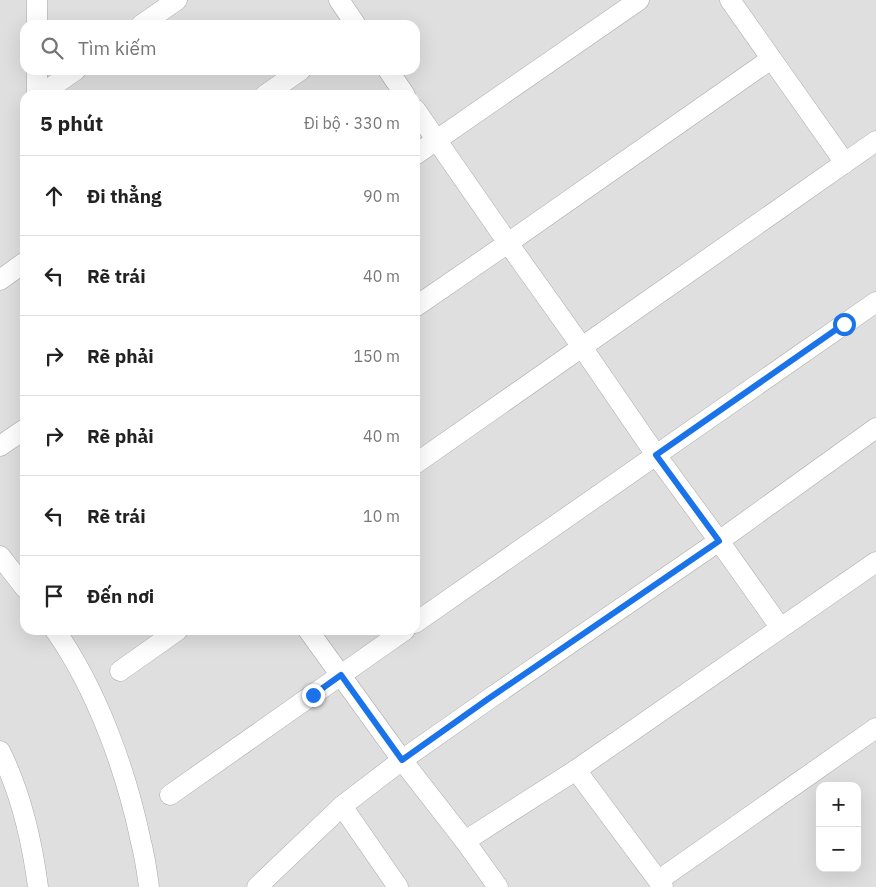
<!DOCTYPE html>
<html lang="vi">
<head>
<meta charset="utf-8">
<style>
  body { margin:0; font-family:"IBM Plex Sans",sans-serif; background:#f2f2f2; color:#222 }
  .controls { position:absolute; right:15px; bottom:15px; display:grid; overflow:hidden; border-radius:10px; box-shadow:0 5px 20px #0002 }
  .controls button { width:45px; height:45px; display:grid; place-items:center; padding:0; border:0; border-bottom:1px solid #e0e0e0; background:#fff; color:#222; font:25px sans-serif }
  .stop { position:absolute; width:15px; height:15px; margin:-11px; border:4px solid #1a73e8; border-radius:50%; background:#fff }
  .stop.end { background:#1a73e8; border-color:#fff; box-shadow:0 1px 5px #0008 }
  .list { margin:0; padding:0; list-style:none }
  h2 { display:flex; justify-content:space-between; align-items:center; height:65px; margin:0; padding:0 20px; font-size:21px }
  h2 small { font-size:16px; font-weight:400; color:#767676 }
  .list li { display:grid; grid-template-columns:32px 1fr auto; gap:15px; align-items:center; box-sizing:border-box; height:80px; padding:0 20px; border-top:1px solid #e0e0e0 }
  .list b { display:block; font-size:19px; white-space:nowrap }
  .list em { font-size:16px; font-style:normal; color:#767676 }
  .icon { flex:none; width:28px; height:28px; fill:none; stroke:currentColor; stroke-width:2; stroke-linecap:round; stroke-linejoin:round }
  .map { position:relative; flex:none; width:876px; height:887px; overflow:hidden }
  .search { position:absolute; background:#fff; box-shadow:0 5px 20px #0002; left:20px; top:20px; width:400px; height:55px; display:flex; align-items:center; gap:12px; box-sizing:border-box; padding:0 18px; border-radius:15px; color:#767676; font-size:19px }
  .panel { position:absolute; background:#fff; box-shadow:0 5px 20px #0002; left:20px; top:90px; width:400px; height:545px; border-radius:15px }
  .map>svg:first-child { display:block }
  .residential { fill:#e0dfdf; fill-rule:evenodd }
  .lines { fill:none; stroke-linecap:round; stroke-linejoin:round }
  .minor-casing { stroke:#a9a9a9; stroke-width:21 }
  .minor { stroke:#fff; stroke-width:20 }
  .route { stroke:#1a73e8; stroke-width:6 }
</style>
</head>
<body>
<div class="map">
<svg width="876" height="887" viewBox="0 0 876 887">
  <rect width="100%" height="100%" fill="#f2efe9"/>
  <!-- residential -->
  <path class="residential" d="M 0,0 L 876,0 L 876,887 L 0,887 ZM 25,25 L 415,25 L 415,70 L 25,70 ZM 25,95 L 415,95 L 415,630 L 25,630 ZM 820,786 L 857,786 L 857,868 L 820,868 Z"/>
  <g class="lines">
    <!-- minor casing -->
    <g class="minor-casing">
      <g id="minor">
        <path d="M 339,0 L 356,25"/>
        <path d="M 730,0 L 845,163"/>
        <path d="M 37,25 L 37,0"/>
        <path d="M 141,25 L 177,0"/>
        <path d="M 388,70 L 405,95"/>
        <path d="M 37,95 L 37,70"/>
        <path d="M 40,95 L 76,70"/>
        <path d="M 265,95 L 301,70"/>
        <path d="M 415,109 L 508,243 L 582,347 L 656,455 L 719,541 L 780,627"/>
        <path d="M 415,155 L 639,0"/>
        <path d="M 0,280 L 25,262"/>
        <path d="M 415,307 L 508,243 L 771,59"/>
        <path d="M 0,446 L 25,429"/>
        <path d="M 415,464 L 876,141"/>
        <path d="M 0,556 L 25,588"/>
        <path d="M 415,623 L 876,302"/>
        <path d="M 55,630 C 97,690 126,770 141,842 C 145,857 147,872 149,887"/>
        <path d="M 308,630 L 402,760 L 465,841 L 498,887"/>
        <path d="M 120,671 L 178,630"/>
        <path d="M 0,751 C 21,793 32,841 38,887"/>
        <path d="M 576,770 L 876,562"/>
        <path d="M 170,795 L 405,630"/>
        <path d="M 342,806 L 398,887"/>
        <path d="M 465,841 L 576,770 L 663,887"/>
        <path d="M 659,880 L 876,728"/>
        <path d="M 257,887 L 342,806 L 402,760 L 489,699 L 719,541 L 876,428"/>
      </g>
    </g>
    <!-- minor -->
    <use href="#minor" class="minor"/>
  </g>
  <g class="lines">
    <!-- route -->
    <path class="route" d="M 313,695 L 341,675 L 402,760 L 488,699 L 719,541 L 656,455 L 844,324"/>
  </g>
</svg>
<div class="controls">
<button>+</button>
<button>−</button>
</div>
<div class="stop" style="left:844px;top:324px"></div>
<div class="stop end" style="left:313px;top:695px"></div>
<div class="search"><svg class="icon" aria-label="search" viewBox="0 0 24 24"><circle cx="10" cy="10" r="6"/><path d="M15 15l6 6"/></svg>Tìm kiếm</div>
<section class="panel">
<h2>5 phút<small>Đi bộ · 330 m</small></h2>
<ul class="list">
<li><svg class="icon" aria-label="ahead" viewBox="0 0 24 24"><path d="M12 20V5M6 11l6-6 6 6"/></svg><div><b>Đi thẳng</b></div><em>90 m</em></li>
<li><svg class="icon" aria-label="left" viewBox="0 0 24 24"><path d="M17 20v-9H6M10 6l-5 5 5 5"/></svg><div><b>Rẽ trái</b></div><em>40 m</em></li>
<li><svg class="icon" aria-label="right" viewBox="0 0 24 24"><path d="M7 20v-9h11M14 6l5 5-5 5"/></svg><div><b>Rẽ phải</b></div><em>150 m</em></li>
<li><svg class="icon" aria-label="right" viewBox="0 0 24 24"><path d="M7 20v-9h11M14 6l5 5-5 5"/></svg><div><b>Rẽ phải</b></div><em>40 m</em></li>
<li><svg class="icon" aria-label="left" viewBox="0 0 24 24"><path d="M17 20v-9H6M10 6l-5 5 5 5"/></svg><div><b>Rẽ trái</b></div><em>10 m</em></li>
<li><svg class="icon" aria-label="arrive" viewBox="0 0 24 24"><path d="M6 21V4h12l-3 4 3 4H6"/></svg><div><b>Đến nơi</b></div></li>
</ul>
</section>
</div>
</body>
</html>
